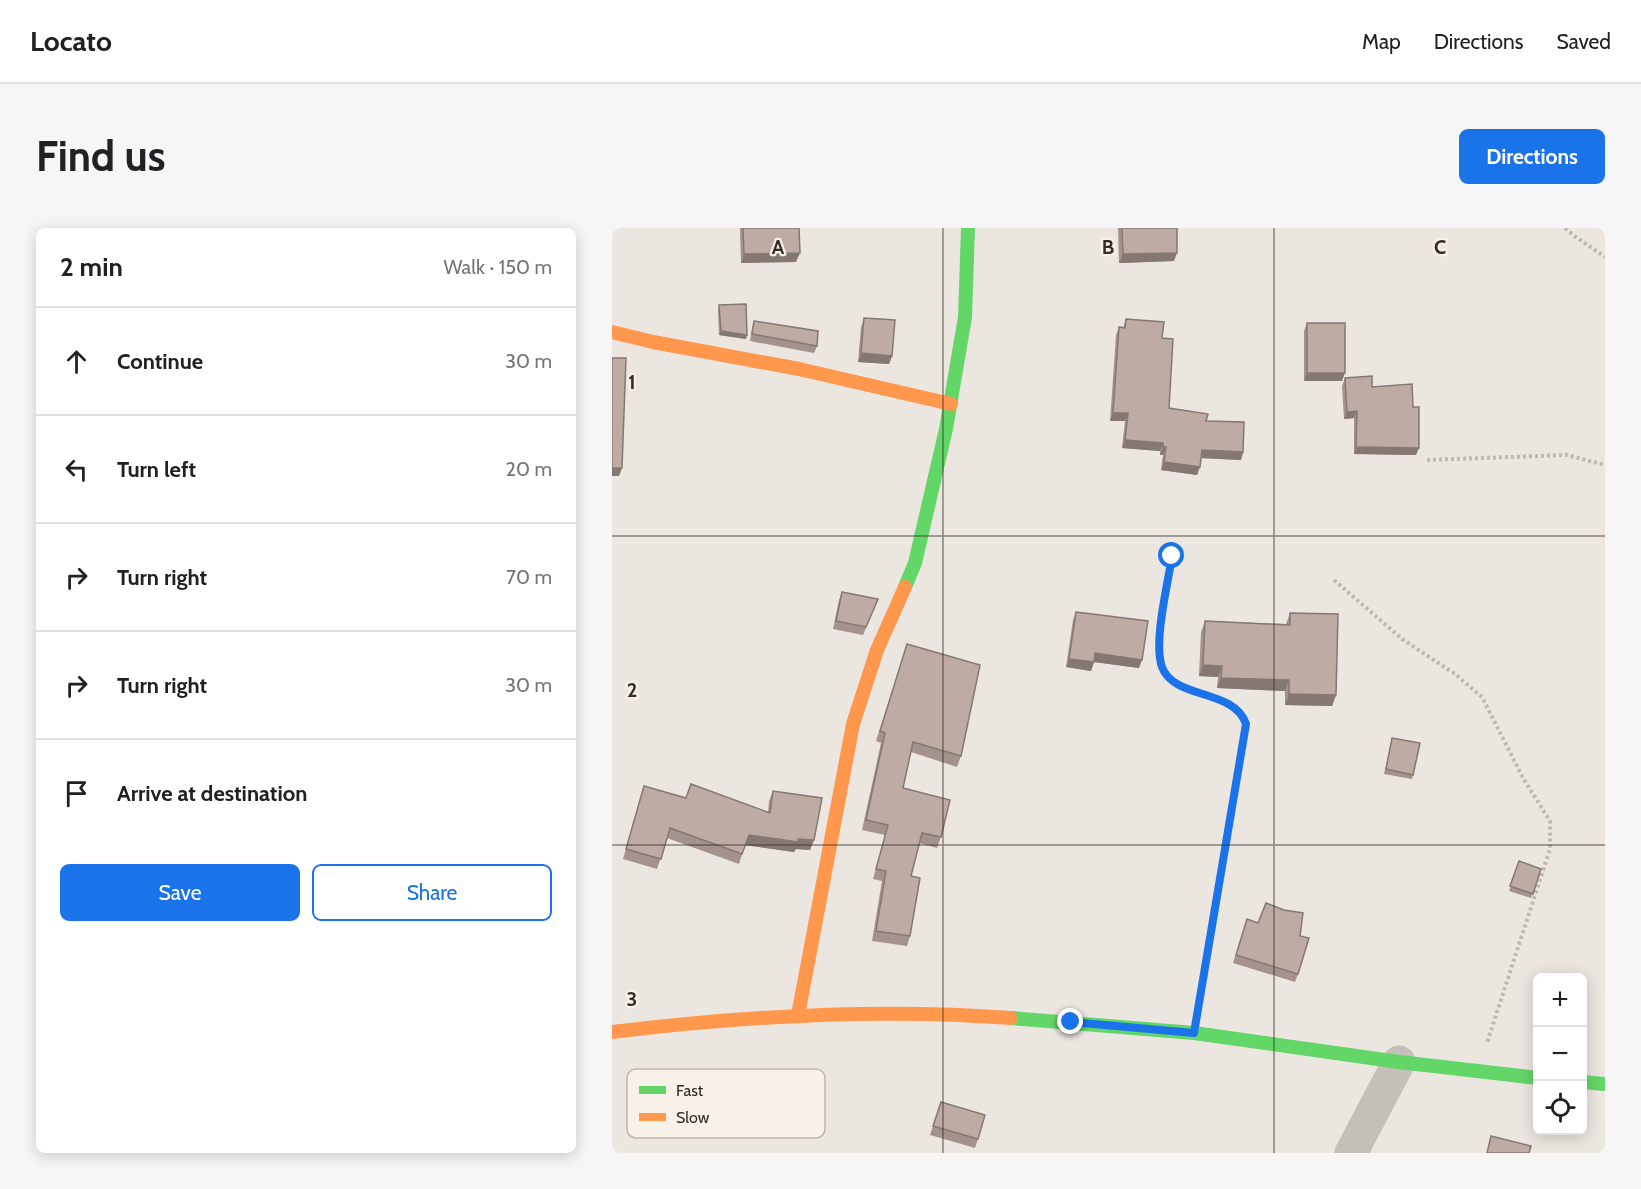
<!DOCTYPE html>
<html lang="en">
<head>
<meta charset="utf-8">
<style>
  body { margin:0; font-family:Cabin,sans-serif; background:#f6f6f6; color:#202124 }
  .controls { position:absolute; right:18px; bottom:18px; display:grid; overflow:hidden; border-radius:9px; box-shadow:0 3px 15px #0003 }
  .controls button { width:54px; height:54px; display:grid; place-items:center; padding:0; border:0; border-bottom:2px solid #e0e0e0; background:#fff; color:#202124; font:30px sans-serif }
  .stop { position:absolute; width:18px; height:18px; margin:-14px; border:4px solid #1a73e8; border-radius:50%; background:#fff }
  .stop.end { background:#1a73e8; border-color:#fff; box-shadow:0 2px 6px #0008 }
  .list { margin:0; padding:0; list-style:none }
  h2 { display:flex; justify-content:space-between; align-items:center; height:78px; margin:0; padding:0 24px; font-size:26px }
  h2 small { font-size:20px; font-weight:400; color:#757577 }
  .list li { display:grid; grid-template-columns:39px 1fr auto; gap:18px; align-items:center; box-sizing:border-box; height:108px; padding:0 24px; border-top:2px solid #e0e0e0 }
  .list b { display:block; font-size:22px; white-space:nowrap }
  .list em { font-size:20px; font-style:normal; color:#757577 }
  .actions { display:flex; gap:12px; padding:18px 24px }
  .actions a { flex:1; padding:14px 0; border:2px solid #1a73e8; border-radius:9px; text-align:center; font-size:21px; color:#1a73e8 }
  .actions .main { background:#1a73e8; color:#fff }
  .icon { flex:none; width:33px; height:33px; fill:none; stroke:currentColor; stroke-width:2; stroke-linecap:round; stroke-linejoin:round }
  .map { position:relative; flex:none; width:993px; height:925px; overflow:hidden; border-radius:9px }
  header { display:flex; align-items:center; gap:36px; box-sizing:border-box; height:84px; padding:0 30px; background:#fff; border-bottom:2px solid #e0e0e0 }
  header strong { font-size:28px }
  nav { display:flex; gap:33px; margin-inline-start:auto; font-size:21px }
  .intro { display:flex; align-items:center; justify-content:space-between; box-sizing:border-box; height:144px; padding:0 36px }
  h1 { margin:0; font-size:42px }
  .button { padding:15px 27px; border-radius:9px; background:#1a73e8; color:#fff; font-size:21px; font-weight:700 }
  main { display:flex; gap:36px; padding:0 36px }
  aside { flex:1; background:#fff; border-radius:9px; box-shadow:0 3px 15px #0003 }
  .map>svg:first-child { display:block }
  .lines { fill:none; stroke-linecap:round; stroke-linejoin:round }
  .path { stroke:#beb7b3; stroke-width:4; stroke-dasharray:3 3; stroke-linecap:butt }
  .street { stroke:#c5bfba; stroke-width:33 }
  .fast { stroke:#63d668; stroke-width:14 }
  .slow { stroke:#ff974d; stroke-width:14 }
  .wall { fill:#a3938c }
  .shaded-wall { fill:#857872 }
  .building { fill:#beaba3; stroke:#857872; stroke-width:1.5 }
  .route { stroke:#1a73e8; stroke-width:8 }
  .grid { fill:none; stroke:#352c29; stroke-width:1.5; stroke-opacity:0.55 }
  .key { fill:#f8f1e9; stroke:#beb6af; stroke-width:1.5 }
  .key-label { font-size:16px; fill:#352c29 }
  .grid-label { font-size:20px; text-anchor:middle; font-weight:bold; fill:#352c29; stroke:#f8f1e9; stroke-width:4.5; stroke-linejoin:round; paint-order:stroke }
</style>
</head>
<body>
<header>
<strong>Locato</strong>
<nav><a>Map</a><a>Directions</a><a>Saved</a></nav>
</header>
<div class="intro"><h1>Find us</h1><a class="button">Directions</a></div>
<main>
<aside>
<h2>2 min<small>Walk · 150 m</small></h2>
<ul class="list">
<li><svg class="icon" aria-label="ahead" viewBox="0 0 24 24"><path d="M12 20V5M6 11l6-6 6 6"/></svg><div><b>Continue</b></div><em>30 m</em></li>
<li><svg class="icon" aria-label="left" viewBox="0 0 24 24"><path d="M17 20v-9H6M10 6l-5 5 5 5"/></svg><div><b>Turn left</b></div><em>20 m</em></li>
<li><svg class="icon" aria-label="right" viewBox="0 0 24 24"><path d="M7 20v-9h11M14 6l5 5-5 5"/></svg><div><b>Turn right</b></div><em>70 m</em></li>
<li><svg class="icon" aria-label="right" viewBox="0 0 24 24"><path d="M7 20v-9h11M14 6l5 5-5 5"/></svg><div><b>Turn right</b></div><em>30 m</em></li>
<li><svg class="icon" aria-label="arrive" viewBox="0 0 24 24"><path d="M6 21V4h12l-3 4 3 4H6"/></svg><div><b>Arrive at destination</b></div></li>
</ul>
<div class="actions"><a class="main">Save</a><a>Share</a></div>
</aside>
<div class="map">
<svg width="993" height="925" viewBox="0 0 993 925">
  <rect width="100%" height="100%" fill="#ece6e1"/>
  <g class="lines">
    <!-- path -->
    <g class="path">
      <path d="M 953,0 L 961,7 L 993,29"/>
      <path d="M 815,232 L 955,227 L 993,237"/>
      <path d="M 560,328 C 556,356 541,414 550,439 C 562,472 622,460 634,496 L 587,774"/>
      <path d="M 722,352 L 790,411 L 843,446 L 870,469 L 911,550 L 938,593 L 938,621 L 875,815"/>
    </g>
    <!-- street -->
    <path class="street" d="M 739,925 L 787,834"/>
    <!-- fast -->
    <g class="fast">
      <path d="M 293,359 L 303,335 L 334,201 L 353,89 L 356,0"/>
      <path d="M 399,790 L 582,805 L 787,834 L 926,850"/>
      <path d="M 970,854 L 993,856"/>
    </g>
    <!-- slow -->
    <g class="slow">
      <path d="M 0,104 L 41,114 L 187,141 L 339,176"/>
      <path d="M 186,787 L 241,496 L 265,422 L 293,359"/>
      <path d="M 0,804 C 132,788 266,780 399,790"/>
    </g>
  </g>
  <!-- wall -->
  <g class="wall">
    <path d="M 128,0 L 187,0 L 184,34 L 129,35 Z"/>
    <path d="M 506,0 L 565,0 L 562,33 L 507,35 Z"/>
    <path d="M 107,77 L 135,107 L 134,111 L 107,107 L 106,82 Z"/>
    <path d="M 252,90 L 280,128 L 277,136 L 246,134 L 249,99 Z"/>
    <path d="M 514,91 L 550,110 L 557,180 L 594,193 L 631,224 L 629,232 L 589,230 L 585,247 L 549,242 L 551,227 L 548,227 L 548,223 L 510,220 L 513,193 L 498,193 L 504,107 L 507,99 L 511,100 Z"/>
    <path d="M 142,93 L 205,118 L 202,125 L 138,113 L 140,100 Z"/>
    <path d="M 695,95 L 730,153 L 692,153 L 692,103 Z"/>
    <path d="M 733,150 L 804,227 L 742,226 L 742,190 L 732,191 L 730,158 Z"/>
    <path d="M 230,364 L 263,379 L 251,407 L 221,401 L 227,372 Z"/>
    <path d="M 464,384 L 527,440 L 482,434 L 479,443 L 454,439 L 461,392 Z"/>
    <path d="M 678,385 L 724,467 L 720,478 L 673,477 L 673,463 L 605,460 L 606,449 L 587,448 L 589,404 L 593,393 L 674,396 Z"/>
    <path d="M 295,416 L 349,528 L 345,539 L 299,524 L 291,560 L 329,609 L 325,620 L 307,615 L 299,648 L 298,708 L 295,718 L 260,713 L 270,653 L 261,651 L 273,607 L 250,602 L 269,515 L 264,513 Z"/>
    <path d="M 780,510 L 801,547 L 800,551 L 772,546 Z"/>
    <path d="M 32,558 L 74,570 L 156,584 L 157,573 L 161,563 L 202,612 L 198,622 L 184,621 L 182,624 L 133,617 L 127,636 L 55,610 L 45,641 L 11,631 Z"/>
    <path d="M 907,633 L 929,641 L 919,670 L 897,663 Z"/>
    <path d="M 632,700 L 688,708 L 686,746 L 683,754 L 621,735 Z"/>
    <path d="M 329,874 L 366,911 L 363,920 L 318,907 Z"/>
  </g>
  <!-- shaded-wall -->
  <g class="shaded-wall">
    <path d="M 188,25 L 184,34 L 129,35 L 132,26 Z"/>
    <path d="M 565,25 L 562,33 L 507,35 L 511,26 Z"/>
    <path d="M 109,103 L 135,107 L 134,111 L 107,107 Z"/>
    <path d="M 249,125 L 280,128 L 277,136 L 246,134 Z"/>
    <path d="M 695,145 L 733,145 L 730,153 L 692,153 Z"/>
    <path d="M 745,183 L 742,190 L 732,191 L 735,184 Z"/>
    <path d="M 501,185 L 516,185 L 513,193 L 498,193 Z"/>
    <path d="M 513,212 L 551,215 L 548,223 L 510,220 Z"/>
    <path d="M 551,219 L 554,219 L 551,227 L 548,227 Z"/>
    <path d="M 744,219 L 807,220 L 804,227 L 742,226 Z"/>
    <path d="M 590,222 L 631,224 L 629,232 L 587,230 Z"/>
    <path d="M 552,234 L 588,239 L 585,247 L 549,242 Z"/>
    <path d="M 0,240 L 10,240 L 7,248 L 0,248 Z"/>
    <path d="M 483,425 L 530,432 L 527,440 L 482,434 L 479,443 L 454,439 L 457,431 Z"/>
    <path d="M 591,437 L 610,438 L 606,449 L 587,448 Z"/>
    <path d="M 609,450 L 677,452 L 673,463 L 605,460 Z"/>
    <path d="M 677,466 L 724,467 L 720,478 L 673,477 Z"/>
    <path d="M 137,607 L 186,611 L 202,612 L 198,622 L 184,621 L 182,624 L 133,617 Z"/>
  </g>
  <!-- building -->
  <g class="building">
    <path d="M 131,0 L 187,0 L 188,25 L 132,26 Z"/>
    <path d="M 510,0 L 565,0 L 565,25 L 511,26 Z"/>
    <path d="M 134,76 L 135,107 L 109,103 L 107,77 Z"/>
    <path d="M 252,90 L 283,92 L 280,128 L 249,125 Z"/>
    <path d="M 514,91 L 552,94 L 550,110 L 561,111 L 557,180 L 596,186 L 594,193 L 632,194 L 631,224 L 590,222 L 588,239 L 552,234 L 554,219 L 551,219 L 551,215 L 513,212 L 516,185 L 501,185 L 507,99 L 513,100 Z"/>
    <path d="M 142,93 L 206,103 L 205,118 L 140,106 Z"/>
    <rect x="695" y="95" width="38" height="50"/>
    <path d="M 0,130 L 14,130 L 10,240 L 0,240 Z"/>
    <path d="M 760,148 L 760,159 L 800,156 L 801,179 L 807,179 L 807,220 L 744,219 L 745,183 L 735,184 L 733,150 Z"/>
    <path d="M 230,364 L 266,371 L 254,399 L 224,393 Z"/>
    <path d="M 464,384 L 536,393 L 530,432 L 483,425 L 482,434 L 457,431 Z"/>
    <path d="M 678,385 L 726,386 L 724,467 L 677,466 L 677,452 L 609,450 L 610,438 L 591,437 L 593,393 L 678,397 Z"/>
    <path d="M 295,416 L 368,437 L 349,528 L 301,514 L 291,560 L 338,572 L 329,609 L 310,605 L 299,648 L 308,650 L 298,708 L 264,703 L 274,643 L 264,641 L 276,597 L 254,592 L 273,505 L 268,503 Z"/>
    <path d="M 780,510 L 808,515 L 801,547 L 774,541 Z"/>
    <path d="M 79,556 L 158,585 L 161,563 L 210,570 L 202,612 L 186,611 L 186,614 L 137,607 L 130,626 L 58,600 L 49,631 L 14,621 L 32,558 L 74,570 Z"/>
    <path d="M 907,633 L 929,641 L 921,666 L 898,658 Z"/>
    <path d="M 654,675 L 672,682 L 691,685 L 688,708 L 697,710 L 686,746 L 624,727 L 635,691 L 646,695 Z"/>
    <path d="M 329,874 L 373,887 L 366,911 L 321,898 Z"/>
    <path d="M 879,908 L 919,918 L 917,925 L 875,925 Z"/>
  </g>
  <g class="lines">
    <!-- route -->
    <path class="route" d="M 459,794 L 582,805 L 634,496 C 622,460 562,472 550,439 C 541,414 556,356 560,328"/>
  </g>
  <!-- grid -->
  <path class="grid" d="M 331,0 L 331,925M 662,0 L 662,925M 0,308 L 993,308M 0,617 L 993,617"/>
  <!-- legend -->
  <rect x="15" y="841" width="198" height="69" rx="9" class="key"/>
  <rect x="27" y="858" width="27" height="8" fill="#63d668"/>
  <rect x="27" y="885" width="27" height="8" fill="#ff974d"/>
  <g class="key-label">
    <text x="64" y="868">Fast</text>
    <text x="64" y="895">Slow</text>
  </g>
  <g class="grid-label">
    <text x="166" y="26">A</text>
    <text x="496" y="26">B</text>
    <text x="828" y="26">C</text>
    <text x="20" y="161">1</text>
    <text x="20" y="469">2</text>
    <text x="20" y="778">3</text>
  </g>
</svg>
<div class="controls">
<button>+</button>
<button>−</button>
<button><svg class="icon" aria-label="locate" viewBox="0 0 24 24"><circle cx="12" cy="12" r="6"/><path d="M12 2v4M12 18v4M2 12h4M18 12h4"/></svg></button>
</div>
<div class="stop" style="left:560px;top:328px"></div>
<div class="stop end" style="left:459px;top:794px"></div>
</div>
</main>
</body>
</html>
